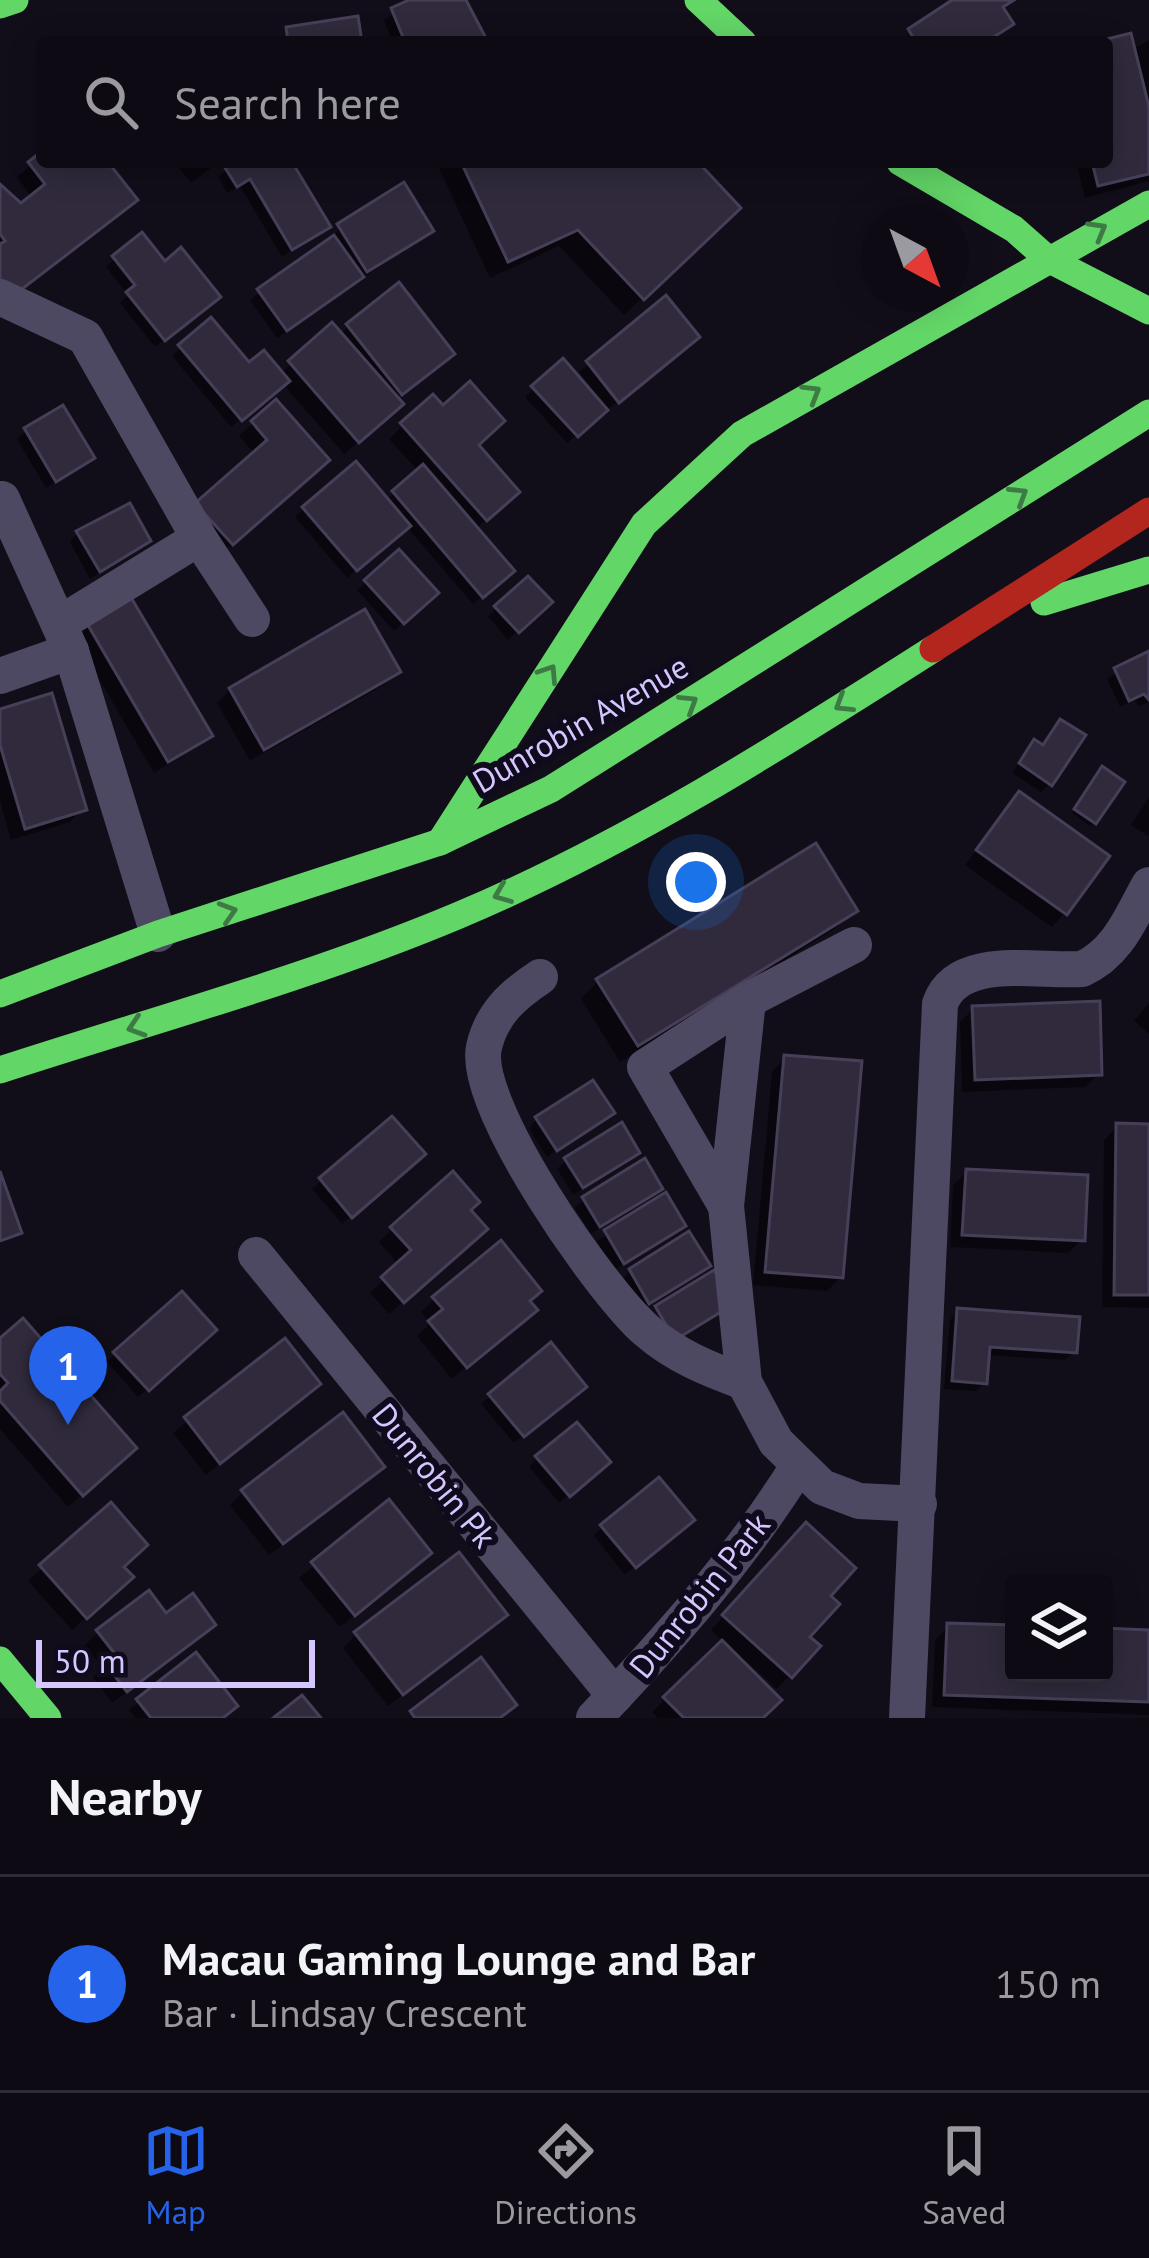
<!DOCTYPE html>
<html lang="en">
<head>
<meta charset="utf-8">
<style>
  body { margin:0; font-family:"PT Sans",sans-serif; background:#16131c; color:#f1f3f6 }
  .controls { position:absolute; right:36px; bottom:36px; display:grid; overflow:hidden; border-radius:12px; box-shadow:0 6px 30px #0003 }
  .controls button { width:108px; height:108px; display:grid; place-items:center; padding:0; border:0; border-bottom:3px solid #2d2b33; background:#0d0a13; color:#f1f3f6; font:60px sans-serif }
  .compass { position:absolute; left:861px; top:204px; width:108px; height:108px; border-radius:50%; background:#0d0a13; box-shadow:0 6px 30px #0003; rotate:139deg }
  .scale { position:absolute; left:36px; bottom:30px; width:279px; box-sizing:border-box; padding-left:12px; border:6px solid #d6c6ff; border-top:0; font-size:33px; line-height:42px; white-space:nowrap; color:#d6c6ff; -webkit-text-stroke:9px #100a1d; paint-order:stroke }
  .you { position:absolute; left:696px; top:882px; width:42px; height:42px; margin:-30px; border:9px solid #fff; border-radius:50%; background:#1a73e8; box-shadow:0 0 0 18px #1a73e833 }
  .badge { display:grid; place-items:center; width:78px; height:78px; border-radius:50%; background:#2563eb; color:#fff; font-size:39px; font-weight:700 }
  .pin { position:absolute; translate:-50% -99px; filter:drop-shadow(0 3px 6px #0008) }
  .pin::after { content:''; position:absolute; top:63px; width:42px; height:36px; background:inherit; clip-path:polygon(0 0,100% 0,50% 100%) }
  .list { margin:0; padding:0; list-style:none }
  h2 { display:flex; justify-content:space-between; align-items:center; height:156px; margin:0; padding:0 48px; font-size:51px }
  h2 small { font-size:39px; font-weight:400; color:#9a9aa0 }
  .list li { display:grid; grid-template-columns:78px 1fr auto; gap:36px; align-items:center; box-sizing:border-box; height:216px; padding:0 48px; border-top:3px solid #2d2b33 }
  .list b { display:block; font-size:45px; white-space:nowrap }
  .list p { margin:0; font-size:39px; white-space:nowrap; color:#9a9aa0 }
  .list em { font-size:39px; font-style:normal; color:#9a9aa0 }
  .icon { flex:none; width:66px; height:66px; fill:none; stroke:currentColor; stroke-width:2; stroke-linecap:round; stroke-linejoin:round }
  .map { position:relative; flex:none; width:1149px; height:1718px; overflow:hidden }
  .search { position:absolute; background:#0d0a13; box-shadow:0 6px 30px #0003; left:36px; right:36px; top:36px; height:132px; display:flex; align-items:center; gap:30px; box-sizing:border-box; padding:0 42px; border-radius:12px; color:#9a9aa0; font-size:45px }
  .sheet { height:372px; background:#0d0a13 }
  nav { display:flex; justify-content:space-around; align-items:center; box-sizing:border-box; height:168px; border-top:3px solid #2d2b33; background:#0d0a13; font-size:33px; color:#9a9aa0 }
  nav a { display:grid; justify-items:center; gap:6px }
  nav .on { color:#2563eb }
  .map>svg:first-child { display:block }
  .shadow { fill:#0007 }
  .building { fill:#302a3c; stroke:#473f58; stroke-width:3 }
  .lines { fill:none; stroke-linecap:round; stroke-linejoin:round }
  .street { stroke:#4e4962; stroke-width:36 }
  .fast { stroke:#63d668; stroke-width:27 }
  .jam { stroke:#b3261e; stroke-width:27 }
  .oneway { stroke:#3e7a46 }
  .labels { text-anchor:middle; dominant-baseline:central; stroke-width:12; stroke-linejoin:round; paint-order:stroke }
  .street-label { font-size:33px; fill:#d6c6ff; stroke:#100a1d }
</style>
</head>
<body>
<div class="map">
<svg width="1149" height="1718" viewBox="0 0 1149 1718">
  <rect width="100%" height="100%" fill="#110e19"/>
  <!-- shadow -->
  <g class="shadow">
    <path d="M 416,0 L 462,0 L 484,42 L 393,42 L 384,20 Z"/>
    <path d="M 957,0 L 1012,0 L 1001,10 L 1010,23 L 988,42 L 899,42 Z"/>
    <path d="M 1149,40 L 1149,181 L 1085,198 L 1076,162 L 1107,162 L 1107,42 L 1132,50 Z"/>
    <path d="M 42,155 L 42,162 L 105,162 L 120,213 L 0,306 L 0,187 L 20,207 L 32,198 L 17,177 Z"/>
    <path d="M 174,162 L 219,162 L 191,183 Z"/>
    <path d="M 238,162 L 289,162 L 327,226 L 282,257 L 240,186 L 227,193 L 218,177 Z"/>
    <path d="M 436,162 L 694,162 L 737,208 L 624,315 L 559,246 L 490,278 Z"/>
    <path d="M 986,162 L 1055,162 L 986,164 Z"/>
    <path d="M 339,227 L 430,231 L 277,338 L 250,300 L 333,239 Z"/>
    <path d="M 114,259 L 164,265 L 209,305 L 155,347 L 120,303 L 128,295 L 106,267 Z"/>
    <path d="M 666,300 L 687,345 L 567,443 L 525,397 L 562,362 L 586,389 L 590,386 L 579,372 Z"/>
    <path d="M 211,321 L 249,367 L 280,374 L 332,326 L 340,335 L 348,327 L 443,362 L 396,398 L 387,417 L 344,454 L 283,384 L 231,427 L 172,356 Z"/>
    <path d="M 253,423 L 312,473 L 218,556 L 184,518 L 255,454 L 239,436 Z"/>
    <path d="M 402,426 L 475,445 L 503,505 L 475,529 L 502,579 L 473,604 L 406,526 L 347,578 L 295,517 L 304,509 L 386,501 L 419,472 L 389,439 Z"/>
    <path d="M 26,431 L 91,458 L 46,488 L 17,439 Z"/>
    <path d="M 78,533 L 147,540 L 90,579 L 70,542 Z"/>
    <path d="M 398,553 L 435,593 L 394,631 L 357,590 Z"/>
    <path d="M 528,580 L 548,602 L 508,640 L 488,616 Z"/>
    <path d="M 84,618 L 209,735 L 195,748 L 154,773 L 71,631 Z"/>
    <path d="M 1149,654 L 1149,702 L 1138,707 L 1135,700 L 1120,707 L 1107,679 Z"/>
    <path d="M 397,672 L 384,685 L 250,761 L 217,703 L 230,690 Z"/>
    <path d="M 0,712 L 83,809 L 70,822 L 11,840 L 0,801 Z"/>
    <path d="M 1052,731 L 1050,784 L 1041,792 L 1012,773 L 1026,752 L 1041,747 Z"/>
    <path d="M 1099,774 L 1094,822 L 1090,826 L 1072,813 Z"/>
    <path d="M 1019,795 L 1065,913 L 1052,927 L 965,865 Z"/>
    <path d="M 1149,797 L 1149,835 L 1148,836 L 1131,825 Z"/>
    <path d="M 854,910 L 836,928 L 620,1062 L 581,999 L 598,981 Z"/>
    <path d="M 1149,1003 L 1149,1034 L 1134,1021 Z"/>
    <path d="M 973,1009 L 1099,1074 L 1085,1087 L 962,1092 L 960,1022 Z"/>
    <path d="M 785,1058 L 841,1277 L 827,1291 L 753,1285 L 772,1072 Z"/>
    <path d="M 611,1113 L 547,1157 L 529,1128 L 537,1119 Z"/>
    <path d="M 392,1120 L 413,1162 L 342,1224 L 312,1189 Z"/>
    <path d="M 1118,1126 L 1149,1127 L 1149,1308 L 1102,1307 L 1104,1140 Z"/>
    <path d="M 637,1152 L 573,1195 L 557,1169 L 566,1160 Z"/>
    <path d="M 967,1172 L 1082,1240 L 1068,1253 L 950,1247 L 953,1185 Z"/>
    <path d="M 660,1188 L 591,1234 L 575,1208 L 584,1199 Z"/>
    <path d="M 665,1197 L 682,1226 L 614,1270 L 597,1241 Z"/>
    <path d="M 467,1210 L 471,1242 L 389,1314 L 370,1293 L 399,1265 L 379,1242 L 392,1229 Z"/>
    <path d="M 707,1265 L 640,1310 L 622,1280 L 630,1271 Z"/>
    <path d="M 434,1299 L 527,1302 L 520,1323 L 452,1379 L 417,1336 L 430,1323 L 421,1312 Z"/>
    <path d="M 958,1311 L 1074,1351 L 1065,1360 L 986,1355 L 984,1383 L 976,1391 L 944,1389 L 950,1320 Z"/>
    <path d="M 205,1339 L 138,1397 L 107,1362 L 115,1354 Z"/>
    <path d="M 0,1342 L 120,1462 L 68,1507 L 0,1429 Z"/>
    <path d="M 284,1342 L 304,1397 L 206,1475 L 173,1433 Z"/>
    <path d="M 574,1395 L 514,1443 L 481,1404 L 490,1396 Z"/>
    <path d="M 537,1458 L 599,1471 L 559,1503 L 529,1467 Z"/>
    <path d="M 368,1480 L 269,1555 L 230,1505 L 243,1492 Z"/>
    <path d="M 389,1503 L 415,1566 L 340,1627 L 299,1578 Z"/>
    <path d="M 111,1506 L 121,1568 L 117,1590 L 72,1630 L 28,1581 Z"/>
    <path d="M 602,1527 L 682,1528 L 625,1575 L 594,1536 Z"/>
    <path d="M 793,1539 L 827,1596 L 806,1637 L 817,1646 L 777,1689 L 747,1662 L 743,1666 L 760,1718 L 658,1718 L 652,1712 L 724,1642 L 711,1630 Z"/>
    <path d="M 165,1618 L 199,1638 L 112,1703 L 93,1677 L 102,1668 L 85,1645 L 98,1632 Z"/>
    <path d="M 949,1626 L 1014,1628 L 1014,1673 L 1104,1673 L 1104,1631 L 1149,1633 L 1149,1715 L 932,1707 L 935,1640 Z"/>
    <path d="M 490,1628 L 388,1706 L 343,1648 L 356,1634 Z"/>
    <path d="M 195,1657 L 221,1718 L 136,1718 L 129,1710 Z"/>
  </g>
  <!-- building -->
  <g class="building">
    <path d="M 409,0 L 466,0 L 488,42 L 405,42 L 391,8 Z"/>
    <path d="M 952,0 L 1014,0 L 1003,7 L 1014,24 L 986,42 L 916,42 L 908,29 Z"/>
    <path d="M 358,16 L 362,42 L 288,42 L 286,27 Z"/>
    <path d="M 1131,33 L 1149,107 L 1149,174 L 1098,186 L 1092,162 L 1107,162 L 1107,42 L 1095,42 Z"/>
    <path d="M 42,151 L 42,162 L 108,162 L 138,200 L 13,296 L 0,279 L 0,244 L 5,241 L 0,234 L 0,184 L 21,203 L 45,184 L 28,162 Z"/>
    <path d="M 232,162 L 292,162 L 331,227 L 292,250 L 250,179 L 237,187 L 224,166 Z"/>
    <path d="M 461,162 L 698,162 L 741,208 L 644,300 L 578,230 L 508,262 Z"/>
    <path d="M 404,182 L 434,231 L 367,272 L 337,224 Z"/>
    <path d="M 142,232 L 165,261 L 181,247 L 221,297 L 165,341 L 126,292 L 135,285 L 112,256 Z"/>
    <path d="M 334,235 L 364,277 L 287,331 L 257,289 Z"/>
    <path d="M 399,282 L 455,354 L 402,395 L 346,324 Z"/>
    <path d="M 666,295 L 700,337 L 619,403 L 586,361 Z"/>
    <path d="M 211,317 L 249,362 L 264,350 L 290,381 L 242,421 L 178,345 Z"/>
    <path d="M 332,322 L 404,404 L 359,443 L 288,361 Z"/>
    <path d="M 563,358 L 608,410 L 578,437 L 531,386 Z"/>
    <path d="M 470,381 L 505,421 L 479,445 L 520,492 L 487,521 L 400,423 L 433,394 L 443,405 Z"/>
    <path d="M 276,399 L 330,460 L 233,545 L 195,503 L 267,440 L 251,421 Z"/>
    <path d="M 63,405 L 95,458 L 56,482 L 24,428 Z"/>
    <path d="M 356,461 L 411,526 L 357,571 L 302,507 Z"/>
    <path d="M 423,464 L 515,571 L 483,598 L 392,491 Z"/>
    <path d="M 130,503 L 151,541 L 100,572 L 76,531 Z"/>
    <path d="M 399,549 L 439,593 L 404,624 L 364,580 Z"/>
    <path d="M 528,576 L 553,602 L 519,633 L 494,606 Z"/>
    <path d="M 126,589 L 213,736 L 168,762 L 82,615 Z"/>
    <path d="M 365,609 L 401,672 L 264,750 L 229,688 Z"/>
    <path d="M 1149,651 L 1149,700 L 1144,694 L 1129,701 L 1114,668 Z"/>
    <path d="M 52,693 L 87,810 L 25,829 L 0,745 L 0,709 Z"/>
    <path d="M 1060,719 L 1086,735 L 1052,786 L 1019,763 L 1034,739 L 1043,745 Z"/>
    <path d="M 1102,766 L 1125,782 L 1096,824 L 1074,809 Z"/>
    <path d="M 1019,791 L 1110,856 L 1067,915 L 976,850 Z"/>
    <path d="M 816,843 L 858,911 L 638,1046 L 596,979 Z"/>
    <path d="M 1100,1001 L 1102,1075 L 975,1080 L 972,1006 Z"/>
    <path d="M 784,1055 L 862,1061 L 843,1278 L 765,1272 Z"/>
    <path d="M 593,1080 L 615,1113 L 557,1151 L 535,1117 Z"/>
    <path d="M 392,1116 L 426,1154 L 352,1218 L 319,1178 Z"/>
    <path d="M 622,1122 L 640,1153 L 583,1188 L 564,1158 Z"/>
    <path d="M 1116,1123 L 1149,1124 L 1149,1295 L 1114,1295 Z"/>
    <path d="M 645,1158 L 663,1189 L 600,1227 L 582,1197 Z"/>
    <path d="M 966,1169 L 1088,1175 L 1085,1241 L 962,1235 Z"/>
    <path d="M 0,1171 L 22,1233 L 0,1241 Z"/>
    <path d="M 453,1171 L 480,1202 L 471,1210 L 488,1229 L 404,1303 L 381,1277 L 411,1250 L 390,1227 Z"/>
    <path d="M 666,1192 L 686,1226 L 624,1264 L 604,1230 Z"/>
    <path d="M 689,1231 L 711,1266 L 649,1304 L 629,1269 Z"/>
    <path d="M 501,1240 L 542,1291 L 530,1301 L 538,1310 L 467,1368 L 428,1321 L 443,1309 L 432,1297 Z"/>
    <path d="M 714,1270 L 734,1304 L 675,1340 L 655,1306 Z"/>
    <path d="M 182,1291 L 217,1330 L 149,1391 L 113,1352 Z"/>
    <path d="M 957,1308 L 1080,1317 L 1077,1353 L 990,1347 L 987,1384 L 952,1381 Z"/>
    <path d="M 23,1318 L 137,1448 L 83,1496 L 0,1401 L 0,1391 L 8,1383 L 0,1374 L 0,1338 Z"/>
    <path d="M 285,1338 L 321,1384 L 220,1464 L 184,1417 Z"/>
    <path d="M 551,1342 L 587,1387 L 524,1437 L 488,1394 Z"/>
    <path d="M 343,1412 L 385,1467 L 283,1544 L 241,1490 Z"/>
    <path d="M 577,1422 L 611,1462 L 570,1497 L 535,1456 Z"/>
    <path d="M 659,1477 L 695,1520 L 636,1568 L 600,1525 Z"/>
    <path d="M 389,1499 L 432,1553 L 355,1616 L 311,1562 Z"/>
    <path d="M 111,1502 L 148,1545 L 124,1567 L 134,1577 L 87,1619 L 39,1565 Z"/>
    <path d="M 806,1522 L 856,1568 L 831,1596 L 840,1604 L 810,1637 L 821,1646 L 792,1678 L 722,1615 Z"/>
    <path d="M 459,1552 L 508,1615 L 403,1695 L 354,1632 Z"/>
    <path d="M 149,1590 L 166,1613 L 193,1593 L 216,1625 L 127,1692 L 104,1662 L 115,1654 L 96,1630 Z"/>
    <path d="M 947,1623 L 1014,1625 L 1014,1673 L 1104,1673 L 1104,1628 L 1149,1630 L 1149,1702 L 944,1695 Z"/>
    <path d="M 722,1640 L 782,1700 L 763,1718 L 684,1718 L 663,1697 Z"/>
    <path d="M 196,1652 L 238,1706 L 223,1718 L 151,1718 L 136,1699 Z"/>
    <path d="M 481,1657 L 517,1705 L 500,1718 L 415,1718 L 410,1711 Z"/>
    <path d="M 302,1695 L 321,1718 L 273,1718 Z"/>
  </g>
  <g class="lines">
    <!-- street -->
    <g class="street">
      <path d="M 0,297 L 85,337 L 199,538"/>
      <path d="M 2,499 L 71,651 L 158,934"/>
      <path d="M 59,624 L 199,538 L 252,619"/>
      <path d="M 0,676 L 71,651"/>
      <path d="M 540,977 C 513,995 492,1013 484,1047 C 471,1105 601,1291 647,1331 C 676,1356 708,1369 744,1382"/>
      <path d="M 748,1000 L 726,1206 L 744,1382 L 776,1442 L 822,1487 L 859,1501 L 919,1504"/>
      <path d="M 726,1206 L 645,1067 L 748,1000 L 854,945"/>
      <path d="M 256,1255 L 615,1696"/>
      <path d="M 594,1718 C 670,1638 739,1560 797,1468"/>
      <path d="M 907,1718 L 940,1004 C 957,953 1038,972 1082,969 C 1118,953 1131,917 1149,885"/>
    </g>
    <!-- fast -->
    <g class="fast">
      <path d="M 698,0 L 743,42"/>
      <path d="M 0,5 L 15,0"/>
      <path d="M 900,162 L 1014,229 L 1048,259 L 1149,311"/>
      <path d="M 1044,602 L 1149,570"/>
      <path d="M 440,842 L 644,524 L 742,434 L 1149,204"/>
      <path d="M 0,994 L 158,934 L 440,842 L 551,789 L 1149,413"/>
      <path d="M 0,1070 C 153,1020 309,978 457,916 C 624,846 781,746 933,649"/>
      <path d="M 0,1660 L 48,1718"/>
    </g>
    <!-- jam -->
    <path class="jam" d="M 933,649 L 1149,511"/>
  </g>
  <!-- one-way arrows -->
  <defs><path id="oneway-chevron" d="M-2-3.5L2.5 0L-2 3.5" fill="none" stroke-width="1.6" stroke-linecap="round" stroke-linejoin="round" transform="scale(3)"/></defs>
  <g class="oneway">
    <use href="#oneway-chevron" transform="translate(1098 230) rotate(-30)"/>
    <use href="#oneway-chevron" transform="translate(812 393) rotate(-31)"/>
    <use href="#oneway-chevron" transform="translate(1019 495) rotate(-32)"/>
    <use href="#oneway-chevron" transform="translate(549 673) rotate(-57)"/>
    <use href="#oneway-chevron" transform="translate(689 703) rotate(-32)"/>
    <use href="#oneway-chevron" transform="translate(843 704) rotate(148)"/>
    <use href="#oneway-chevron" transform="translate(502 894) rotate(158)"/>
    <use href="#oneway-chevron" transform="translate(228 912) rotate(-17)"/>
    <use href="#oneway-chevron" transform="translate(136 1027) rotate(162)"/>
  </g>
  <g class="labels">
    <!-- street labels -->
    <g class="street-label">
      <text transform="translate(580 723) rotate(-30)">Dunrobin Avenue</text>
      <text transform="translate(435 1475) rotate(51)">Dunrobin Pk</text>
      <text transform="translate(699 1595) rotate(-51)">Dunrobin Park</text>
    </g>
  </g>
</svg>
<div class="controls">
<button><svg class="icon" aria-label="layers" viewBox="0 0 24 24"><path d="M12 4l9 5-9 5-9-5zM3 14l9 5 9-5"/></svg></button>
</div>
<svg class="compass" viewBox="-18 -18 36 36"><path d="M0-13l5 13h-10z" fill="#e53935"/><path d="M0 13l5-13h-10z" fill="#9a9aa0"/></svg>
<div class="scale">50 m</div>
<div class="you"></div>
<div class="pin badge" style="left:68px;top:1425px">1</div>
<div class="search"><svg class="icon" aria-label="search" viewBox="0 0 24 24"><circle cx="10" cy="10" r="6"/><path d="M15 15l6 6"/></svg>Search here</div>
</div>
<section class="sheet">
<h2>Nearby<small></small></h2>
<ul class="list">
<li><span class="badge">1</span><div><b>Macau Gaming Lounge and Bar</b><p>Bar · Lindsay Crescent</p></div><em>150 m</em></li>
</ul>
</section>
<nav>
<a class="on"><svg class="icon" aria-label="map" viewBox="0 0 24 24"><path d="M3 6l6-2 6 2 6-2v14l-6 2-6-2-6 2zM9 4v14M15 6v14"/></svg>Map</a>
<a><svg class="icon" aria-label="directions" viewBox="0 0 24 24"><path d="M12 3l9 9-9 9-9-9zM9 14v-3h6M13 9l2 2-2 2"/></svg>Directions</a>
<a><svg class="icon" aria-label="saved" viewBox="0 0 24 24"><path d="M7 4h10v16l-5-4-5 4z"/></svg>Saved</a>
</nav>
</body>
</html>
